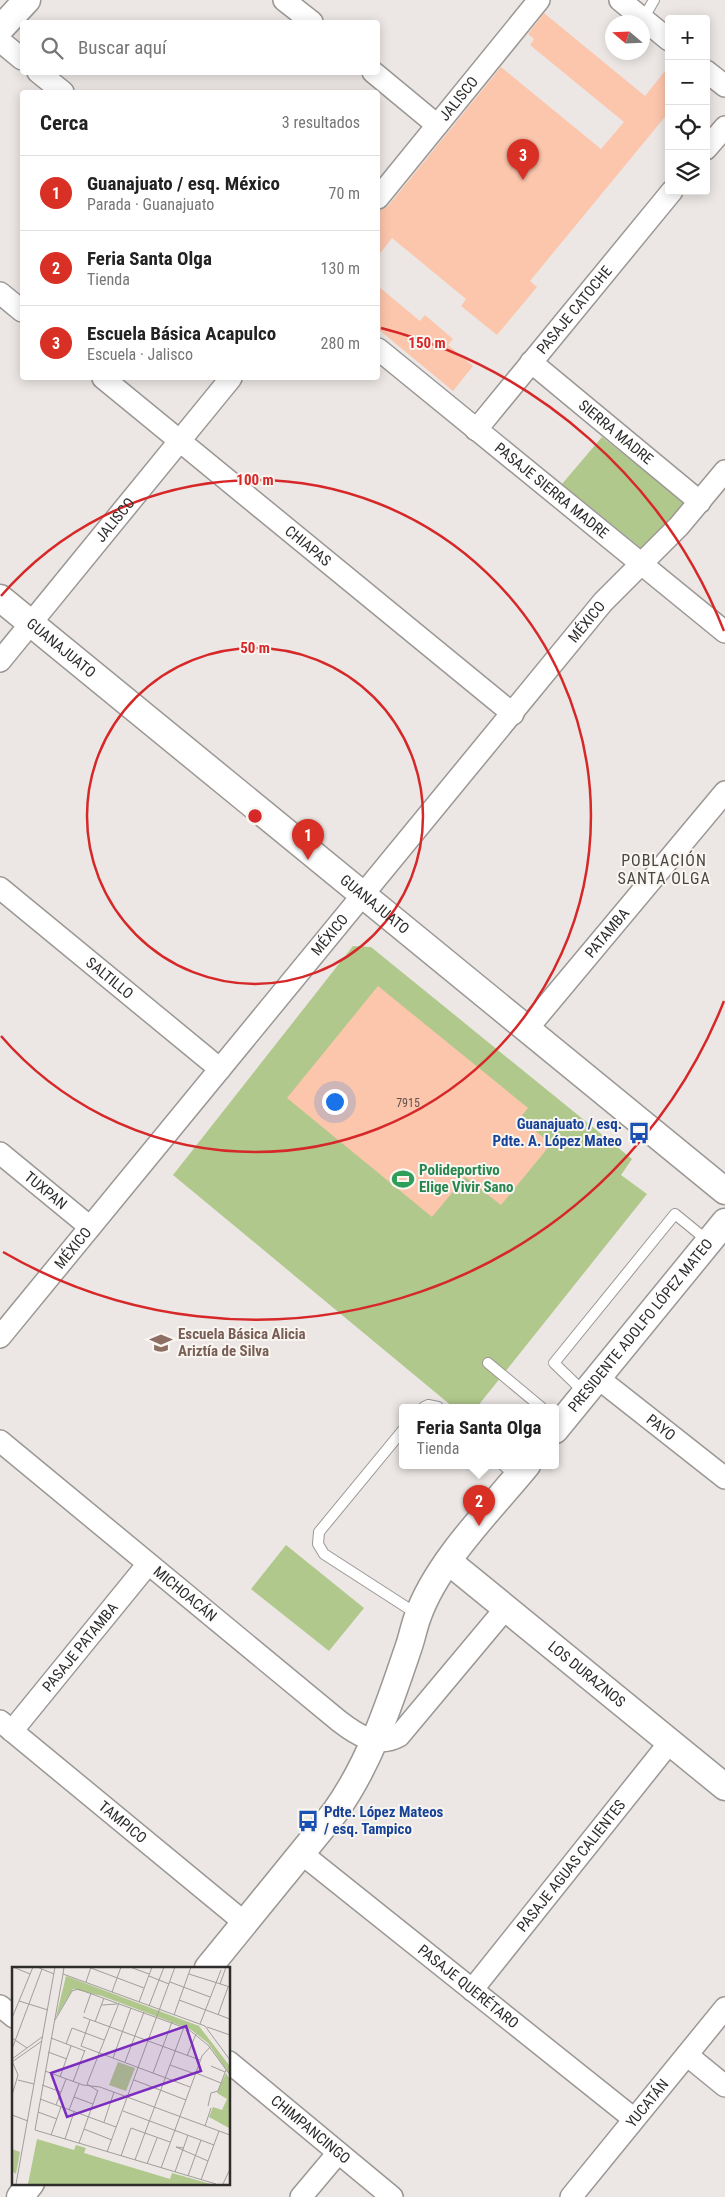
<!DOCTYPE html>
<html lang="es">
<head>
<meta charset="utf-8">
<style>
  body { margin:0; font-family:"Roboto Condensed",sans-serif; background:#f6f6f6; color:#222 }
  .controls { position:absolute; right:15px; top:15px; display:grid; overflow:hidden; border-radius:5px; box-shadow:0 2px 12px #0003 }
  .controls button { width:45px; height:45px; display:grid; place-items:center; padding:0; border:0; border-bottom:1px solid #e0e0e0; background:#fff; color:#222; font:25px sans-serif }
  .compass { position:absolute; left:605px; top:15px; width:45px; height:45px; border-radius:50%; background:#fff; box-shadow:0 2px 12px #0003; rotate:289deg }
  .you { position:absolute; left:334px; top:1101px; width:18px; height:18px; margin:-12px; border:4px solid #fff; border-radius:50%; background:#1a73e8; box-shadow:0 0 0 8px #1a73e833 }
  .badge { display:grid; place-items:center; width:32px; height:32px; border-radius:50%; background:#d93025; color:#fff; font-size:16px; font-weight:700 }
  .pin { position:absolute; translate:-50% -41px; filter:drop-shadow(0 1px 2px #0008) }
  .pin::after { content:''; position:absolute; top:26px; width:18px; height:15px; background:inherit; clip-path:polygon(0 0,100% 0,50% 100%) }
  .popup { position:absolute; left:399px; top:1404px; width:160px; height:65px; box-sizing:border-box; display:grid; place-content:center; border-radius:5px; background:#fff; filter:drop-shadow(0 1px 4px #0005); font-size:16px; white-space:nowrap; color:#767676 }
  .popup b { font-size:19px; color:#222 }
  .popup::after { content:''; position:absolute; left:50%; top:100%; margin-left:-10px; border:10px solid transparent; border-top-color:#fff }
  .list { margin:0; padding:0; list-style:none }
  h2 { display:flex; justify-content:space-between; align-items:center; height:65px; margin:0; padding:0 20px; font-size:21px }
  h2 small { font-size:16px; font-weight:400; color:#767676 }
  .list li { display:grid; grid-template-columns:32px 1fr auto; gap:15px; align-items:center; box-sizing:border-box; height:75px; padding:0 20px; border-top:1px solid #e0e0e0 }
  .list b { display:block; font-size:19px; white-space:nowrap }
  .list p { margin:0; font-size:16px; white-space:nowrap; color:#767676 }
  .list em { font-size:16px; font-style:normal; color:#767676 }
  .icon { flex:none; width:28px; height:28px; fill:none; stroke:currentColor; stroke-width:2; stroke-linecap:round; stroke-linejoin:round }
  .map { position:relative; flex:none; width:725px; height:2197px; overflow:hidden }
  .search { position:absolute; background:#fff; box-shadow:0 2px 12px #0003; left:20px; top:20px; width:360px; height:55px; display:flex; align-items:center; gap:12px; box-sizing:border-box; padding:0 18px; border-radius:5px; color:#767676; font-size:19px }
  .panel { position:absolute; background:#fff; box-shadow:0 2px 12px #0003; left:20px; top:90px; width:360px; height:290px; border-radius:5px }
  .map>svg:first-child { display:block }
  .green { fill:#b0c88b }
  .building { fill:#fcc6ad }
  .lines { fill:none; stroke-linecap:round; stroke-linejoin:round }
  .service-casing { stroke:#9b9794; stroke-width:12 }
  .minor-casing { stroke:#9b9794; stroke-width:24 }
  .tertiary-casing { stroke:#9b9794; stroke-width:29 }
  .service { stroke:#fff; stroke-width:10 }
  .minor { stroke:#fff; stroke-width:21 }
  .tertiary { stroke:#fff; stroke-width:26 }
  .ring { fill:none; stroke:#d62828; stroke-width:2.5 }
  .labels { text-anchor:middle; dominant-baseline:central; stroke-width:4; stroke-linejoin:round; paint-order:stroke }
  .number-label { font-size:12px; fill:#62534c }
  .street-label { font-size:15px; fill:#2f2d2c; stroke:#f9f5f1 }
  .transit-label { font-size:15px; font-weight:bold; fill:#164399; stroke:#f9f5f1; text-anchor:end }
  .leisure-label { font-size:15px; font-weight:bold; fill:#27864d; stroke:#f9f5f1; text-anchor:start }
  .education-label { font-size:15px; font-weight:bold; fill:#785e54; stroke:#f9f5f1; text-anchor:start }
  .neighbourhood-label { font-size:16px; letter-spacing:1px; fill:#484542; stroke:#f9f5f1 }
  .inset-road { fill:none; stroke:#a09d9a; stroke-width:1 }
  .view { fill:#7b2cbf; fill-opacity:0.15; stroke:#7b2cbf; stroke-width:2.5 }
  .inset-edge { fill:none; stroke:#2f2d2c; stroke-width:2.5 }
  .centre { fill:#d62828; stroke:#f9f5f1; stroke-width:2.5 }
  .ring-label { font-size:15px; text-anchor:middle; font-weight:bold; fill:#d62828; stroke:#f9f5f1; stroke-width:4; stroke-linejoin:round; paint-order:stroke }
</style>
</head>
<body>
<div class="map">
<svg width="725" height="2197" viewBox="0 0 725 2197">
  <rect width="100%" height="100%" fill="#ece7e4"/>
  <!-- green -->
  <g class="green">
    <path d="M 602,437 L 686,504 L 673,522 L 641,548 L 562,484 Z"/>
    <path d="M 353,946 L 371,947 L 632,1159 L 621,1175 L 647,1194 L 477,1407 L 453,1407 L 173,1175 Z"/>
    <path d="M 286,1545 L 364,1608 L 329,1651 L 251,1589 Z"/>
  </g>
  <!-- building -->
  <g class="building">
    <path d="M 544,13 L 645,96 L 669,66 L 669,112 L 530,281 L 537,287 L 497,335 L 461,306 L 466,299 L 392,238 L 378,256 L 378,211 L 388,206 L 501,67 L 601,149 L 624,122 L 530,45 L 534,39 L 528,34 Z"/>
    <path d="M 378,286 L 420,321 L 425,315 L 453,339 L 448,345 L 473,366 L 453,391 L 378,329 Z"/>
    <path d="M 378,986 L 528,1108 L 520,1118 L 551,1144 L 501,1205 L 465,1177 L 432,1217 L 287,1098 Z"/>
  </g>
  <g class="lines">
    <!-- service casing -->
    <g class="service-casing">
      <g id="service">
        <path d="M 643,19 L 654,0"/>
        <path d="M 488,1363 L 541,1407"/>
        <path d="M 585,1393 L 554,1363 L 675,1214 L 708,1241"/>
        <path d="M 424,1407 L 428,1405 L 438,1407"/>
        <path d="M 403,1430 L 319,1532 L 318,1544 L 324,1554 L 417,1614"/>
        <path d="M 503,1465 L 516,1476"/>
      </g>
    </g>
    <!-- minor casing -->
    <g class="minor-casing">
      <g id="minor">
        <path d="M 284,0 L 312,22"/>
        <path d="M 620,0 L 669,40"/>
        <path d="M 0,41 L 22,59"/>
        <path d="M 706,71 L 725,86"/>
        <path d="M 38,72 L 63,92"/>
        <path d="M 373,72 L 437,125"/>
        <path d="M 706,149 L 725,127"/>
        <path id="s1" d="M 378,198 L 539,0"/>
        <path d="M 0,293 L 22,311"/>
        <path id="s2" d="M 378,349 L 725,632"/>
        <path id="s3" d="M 531,362 L 700,502"/>
        <path id="s4" d="M 103,378 L 513,714"/>
        <path id="s5" d="M 476,430 L 672,191"/>
        <path id="s6" d="M 0,661 L 231,378"/>
        <path id="s7" d="M 0,888 L 220,1069"/>
        <path id="s8" d="M 527,1029 L 725,792"/>
        <path id="s9" d="M 0,1153 L 90,1227"/>
        <path id="s10" d="M 0,1337 L 603,602 L 679,526 L 725,471"/>
        <path id="s11" d="M 598,1378 L 725,1478"/>
        <path id="s12" d="M 0,1441 L 339,1721 C 357,1735 377,1748 399,1736 L 506,1608"/>
        <path id="s13" d="M 0,1721 L 245,1923"/>
        <path id="s14" d="M 12,1731 L 148,1564"/>
        <path id="s15" d="M 301,1853 L 634,2119"/>
        <path id="s16" d="M 472,1990 L 670,1742"/>
        <path d="M 0,2006 L 14,2017"/>
        <path d="M 687,2055 L 725,2086"/>
        <path id="s17" d="M 229,2062 L 392,2197"/>
        <path d="M 301,2197 L 338,2153"/>
        <path id="s18" d="M 571,2197 L 725,2008"/>
      </g>
    </g>
    <!-- tertiary casing -->
    <g class="tertiary-casing">
      <g id="tertiary">
        <path d="M 0,29 L 27,0"/>
        <path id="s19" d="M 0,598 L 725,1191"/>
        <path id="s20" d="M 555,1430 L 725,1222"/>
        <path id="s21" d="M 448,1561 L 725,1787"/>
        <path d="M 208,1968 L 335,1812 C 370,1763 389,1705 408,1649 C 412,1638 414,1626 418,1616 C 437,1562 491,1509 527,1465"/>
        <path d="M 20,2197 L 31,2183"/>
      </g>
    </g>
    <!-- service -->
    <use href="#service" class="service"/>
    <!-- minor -->
    <use href="#minor" class="minor"/>
    <!-- tertiary -->
    <use href="#tertiary" class="tertiary"/>
  </g>
  <!-- distance rings -->
  <g class="ring">
    <circle cx="255" cy="816" r="168"/>
    <path d="M1 596A336 336 0 1 1 1 1036"/>
    <path d="M724 1001A504 504 0 0 1 3 1252M381 328A504 504 0 0 1 724 631"/>
  </g>
  <!-- icons -->
  <defs>
    <g id="bus-bare" transform="scale(1.725)"><path d="M-5-6H5V4H4V6H2V4H-2V6H-4V4H-5ZM-3.5-4V0h7V-4ZM-3.5 1.2v1.5H-2V1.2ZM2 1.2v1.5H3.5V1.2Z" fill="#1a4fb4" stroke="#f9f5f1" stroke-width="2.5" paint-order="stroke"/></g>
    <g id="stadium-bare" transform="scale(1.725)"><path d="M0-5a6.5 5 0 1 0 0 10a6.5 5 0 1 0 0-10ZM-3.5-1.8h7v3.6h-7Z" fill="#2e9e5b" stroke="#f9f5f1" stroke-width="2.5" paint-order="stroke"/></g>
    <g id="school-bare" transform="scale(1.725)"><path d="M0-5L7-2L0 1L-7-2ZM-4 1L0 2.5L4 1V4Q0 6-4 4Z" fill="#8d6e63" stroke="#f9f5f1" stroke-width="2.5" paint-order="stroke"/></g>
  </defs>
  <g fill-rule="evenodd">
    <use href="#bus-bare" x="639" y="1133"/>
    <use href="#stadium-bare" x="403" y="1179"/>
    <use href="#school-bare" x="161" y="1343"/>
    <use href="#bus-bare" x="308" y="1821"/>
  </g>
  <g class="labels">
    <!-- number labels -->
    <g class="number-label">
      <text x="408" y="1103">7915</text>
    </g>
    <!-- street labels -->
    <g class="street-label">
      <text stroke="none"><textPath href="#s1" startOffset="128">JALISCO</textPath></text>
      <text stroke="none"><textPath href="#s5" startOffset="155">PASAJE CATOCHE</textPath></text>
      <text stroke="none"><textPath href="#s3" startOffset="110">SIERRA MADRE</textPath></text>
      <text stroke="none"><textPath href="#s2" startOffset="224">PASAJE SIERRA MADRE</textPath></text>
      <text stroke="none"><textPath href="#s6" startOffset="182">JALISCO</textPath></text>
      <text stroke="none"><textPath href="#s4" startOffset="265">CHIAPAS</textPath></text>
      <text stroke="none"><textPath href="#s10" startOffset="925">MÉXICO</textPath></text>
      <text stroke="none"><textPath href="#s19" startOffset="79">GUANAJUATO</textPath></text>
      <text stroke="none"><textPath href="#s19" startOffset="484">GUANAJUATO</textPath></text>
      <text stroke="none"><textPath href="#s8" startOffset="125">PATAMBA</textPath></text>
      <text stroke="none"><textPath href="#s10" startOffset="520">MÉXICO</textPath></text>
      <text stroke="none"><textPath href="#s7" startOffset="142">SALTILLO</textPath></text>
      <text stroke="none"><textPath href="#s9" startOffset="59">TUXPAN</textPath></text>
      <text stroke="none"><textPath href="#s10" startOffset="115">MÉXICO</textPath></text>
      <text stroke="none"><textPath href="#s20" startOffset="135">PRESIDENTE ADOLFO LÓPEZ MATEO</textPath></text>
      <text stroke="none"><textPath href="#s11" startOffset="80">PAYO</textPath></text>
      <text stroke="none"><textPath href="#s12" startOffset="240">MICHOACÁN</textPath></text>
      <text stroke="none"><textPath href="#s14" startOffset="108">PASAJE PATAMBA</textPath></text>
      <text stroke="none"><textPath href="#s21" startOffset="179">LOS DURAZNOS</textPath></text>
      <text stroke="none"><textPath href="#s13" startOffset="159">TAMPICO</textPath></text>
      <text stroke="none"><textPath href="#s16" startOffset="159">PASAJE AGUAS CALIENTES</textPath></text>
      <text stroke="none"><textPath href="#s15" startOffset="214">PASAJE QUERÉTARO</textPath></text>
      <text stroke="none"><textPath href="#s18" startOffset="121">YUCATÁN</textPath></text>
      <text stroke="none"><textPath href="#s17" startOffset="106">CHIMPANCINGO</textPath></text>
    </g>
    <!-- transit labels -->
    <g class="transit-label">
      <text x="622" y="1124">Guanajuato / esq.<tspan x="622" dy="17">Pdte. A. López Mateo</tspan></text>
      <text x="324" y="1812" text-anchor="start">Pdte. López Mateos<tspan x="324" dy="17">/ esq. Tampico</tspan></text>
    </g>
    <!-- leisure labels -->
    <g class="leisure-label">
      <text x="419" y="1170">Polideportivo<tspan x="419" dy="17">Elige Vivir Sano</tspan></text>
    </g>
    <!-- education labels -->
    <g class="education-label">
      <text x="178" y="1334">Escuela Básica Alicia<tspan x="178" dy="17">Ariztía de Silva</tspan></text>
    </g>
    <!-- neighbourhood labels -->
    <g class="neighbourhood-label">
      <text x="664" y="860">POBLACIÓN<tspan x="664" dy="18">SANTA OLGA</tspan></text>
    </g>
  </g>
  <!-- overview -->
  <g transform="translate(12 1967)">
    <rect width="218" height="218" fill="#ece7e4"/>
    <path d="M 54,9 L 187,59 L 217,98 L 217,107 L 196,76 L 178,62 L 90,29 L 61,22 L 44,50 ZM 106,95 L 123,101 L 114,124 L 97,118 ZM 214,106 L 217,111 L 217,161 L 197,150 L 201,140 L 210,143 L 215,132 L 205,126 ZM 25,172 L 62,183 L 64,178 L 74,181 L 72,186 L 158,212 L 160,206 L 199,217 L 16,217 ZM 0,182 L 8,185 L 4,207 L 0,204 Z" fill="#b0c88b"/>
    <path class="inset-road" d="M 1,0 L 18,7M 25,0 L 42,7M 52,0 L 51,7 L 193,59 L 218,93M 118,0 L 137,7M 79,1 L 132,21M 51,7 L 23,163 L 204,217M 177,7 L 218,20M 137,9 L 157,17M 74,15 L 79,0M 158,15 L 198,30M 208,17 L 214,0M 100,25 L 109,0M 167,33 L 218,52M 7,34 L 36,43M 127,35 L 140,0M 90,38 L 105,37M 137,39 L 152,0M 72,46 L 79,26M 162,48 L 179,0M 206,48 L 216,20M 71,50 L 188,93M 0,51 L 21,0M 43,53 L 60,24 L 66,22 L 176,62 L 196,78 L 218,108M 78,53 L 69,79 L 178,120M 83,55 L 92,31M 188,57 L 209,3M 195,60 L 218,68M 0,71 L 15,81M 39,71 L 73,84M 54,77 L 60,61 L 92,73M 0,82 L 30,2M 36,85 L 55,92M 175,89 L 184,67M 101,91 L 119,41M 0,92 L 30,70M 0,94 L 6,108 L 0,128M 0,95 L 30,74M 113,95 L 132,45M 158,98 L 183,107M 199,99 L 213,105M 33,104 L 71,118 L 88,120 L 218,168M 141,106 L 160,55M 184,106 L 209,116M 48,110 L 59,79M 6,113 L 22,117M 122,113 L 174,133M 61,115 L 73,83M 30,118 L 49,125M 86,124 L 75,117 L 107,36M 62,130 L 81,137M 28,132 L 104,160M 44,138 L 54,112M 196,139 L 199,126 L 206,124 L 214,103M 57,143 L 67,117M 111,144 L 202,178M 26,145 L 45,152M 0,148 L 16,154M 92,155 L 102,125M 193,159 L 199,141M 72,162 L 100,173M 39,168 L 49,140M 53,172 L 62,145M 67,176 L 86,123M 172,181 L 164,180 L 196,194M 95,185 L 163,0M 109,189 L 119,161 L 158,175M 123,193 L 172,60M 135,197 L 145,171M 149,201 L 190,89 L 198,80M 163,205 L 176,168M 176,209 L 189,173M 189,213 L 207,164M 4,217 L 43,0M 211,217 L 218,202"/>
    <path class="view" d="M 174,59 L 189,104 L 55,150 L 39,106 Z"/>
    <rect width="218" height="218" class="inset-edge"/>
  </g>
  <circle cx="255" cy="816" r="8" class="centre"/>
  <g class="ring-label">
    <text x="427" y="348">150 m</text>
    <text x="255" y="485">100 m</text>
    <text x="255" y="653">50 m</text>
  </g>
</svg>
<div class="controls">
<button>+</button>
<button>−</button>
<button><svg class="icon" aria-label="locate" viewBox="0 0 24 24"><circle cx="12" cy="12" r="6"/><path d="M12 2v4M12 18v4M2 12h4M18 12h4"/></svg></button>
<button><svg class="icon" aria-label="layers" viewBox="0 0 24 24"><path d="M12 4l9 5-9 5-9-5zM3 14l9 5 9-5"/></svg></button>
</div>
<svg class="compass" viewBox="-18 -18 36 36"><path d="M0-13l5 13h-10z" fill="#e53935"/><path d="M0 13l5-13h-10z" fill="#767676"/></svg>
<div class="you"></div>
<div class="pin badge" style="left:308px;top:860px">1</div>
<div class="pin badge" style="left:479px;top:1526px">2</div>
<div class="popup"><b>Feria Santa Olga</b>Tienda</div>
<div class="pin badge" style="left:523px;top:180px">3</div>
<div class="search"><svg class="icon" aria-label="search" viewBox="0 0 24 24"><circle cx="10" cy="10" r="6"/><path d="M15 15l6 6"/></svg>Buscar aquí</div>
<section class="panel">
<h2>Cerca<small>3 resultados</small></h2>
<ul class="list">
<li><span class="badge">1</span><div><b>Guanajuato / esq. México</b><p>Parada · Guanajuato</p></div><em>70 m</em></li>
<li><span class="badge">2</span><div><b>Feria Santa Olga</b><p>Tienda</p></div><em>130 m</em></li>
<li><span class="badge">3</span><div><b>Escuela Básica Acapulco</b><p>Escuela · Jalisco</p></div><em>280 m</em></li>
</ul>
</section>
</div>
</body>
</html>
